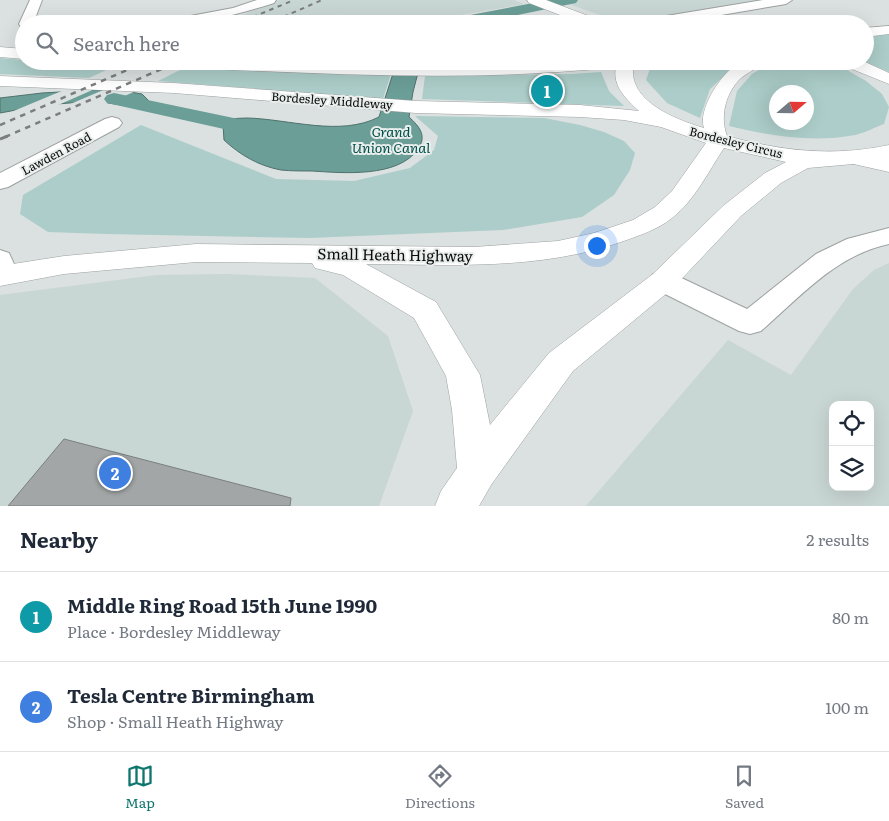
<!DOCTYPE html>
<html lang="en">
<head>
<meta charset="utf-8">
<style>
  body { margin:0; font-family:Literata,serif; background:#f6f6f7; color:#1f2937 }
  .controls { position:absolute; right:15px; bottom:15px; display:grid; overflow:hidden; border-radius:10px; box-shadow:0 5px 20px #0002 }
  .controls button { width:45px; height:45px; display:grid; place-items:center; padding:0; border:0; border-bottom:1px solid #e0e1e3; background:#fff; color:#1f2937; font:25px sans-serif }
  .compass { position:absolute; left:769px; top:85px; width:45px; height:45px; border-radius:50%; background:#fff; box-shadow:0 5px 20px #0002; rotate:70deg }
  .you { position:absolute; left:596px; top:245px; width:18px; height:18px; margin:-12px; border:4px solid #fff; border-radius:50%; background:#1a73e8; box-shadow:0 0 0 8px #1a73e833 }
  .badge { display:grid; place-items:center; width:32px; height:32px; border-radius:50%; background:#0f766e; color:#fff; font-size:16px; font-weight:700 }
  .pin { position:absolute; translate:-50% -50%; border:2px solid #fff; box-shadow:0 1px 5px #0006 }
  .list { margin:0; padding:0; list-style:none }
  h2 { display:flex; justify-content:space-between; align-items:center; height:65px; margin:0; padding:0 20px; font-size:21px }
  h2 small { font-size:16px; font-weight:400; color:#747a83 }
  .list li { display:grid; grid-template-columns:32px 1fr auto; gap:15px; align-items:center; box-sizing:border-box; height:90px; padding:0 20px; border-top:1px solid #e0e1e3 }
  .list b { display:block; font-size:19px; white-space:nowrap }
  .list p { margin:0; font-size:16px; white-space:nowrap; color:#747a83 }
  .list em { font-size:16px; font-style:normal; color:#747a83 }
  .icon { flex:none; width:28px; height:28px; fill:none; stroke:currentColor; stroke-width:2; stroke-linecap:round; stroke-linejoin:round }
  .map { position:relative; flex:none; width:889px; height:506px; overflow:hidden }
  .search { position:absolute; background:#fff; box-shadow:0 5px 20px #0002; left:15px; right:15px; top:15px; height:55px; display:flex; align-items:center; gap:12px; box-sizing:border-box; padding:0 18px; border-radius:28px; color:#747a83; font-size:19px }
  .sheet { height:245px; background:#fff }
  nav { display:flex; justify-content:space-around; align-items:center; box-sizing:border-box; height:70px; border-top:1px solid #e0e1e3; background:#fff; font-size:14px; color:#747a83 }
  nav a { display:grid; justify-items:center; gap:2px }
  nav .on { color:#0f766e }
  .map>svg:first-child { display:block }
  .built { fill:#c8d6d4; fill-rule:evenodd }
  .green { fill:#accdc9; fill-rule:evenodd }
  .water { fill:#6b9e97; stroke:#4e726d }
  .pier { fill:#dbe0e0 }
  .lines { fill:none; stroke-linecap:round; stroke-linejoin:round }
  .canal { fill:#6b9e97; fill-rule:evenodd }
  .building { fill:#a2a6a6; stroke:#7a7e7e }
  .minor-casing { stroke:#9ca1a0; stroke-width:2 }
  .secondary-casing { stroke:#9ca1a0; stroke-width:1 }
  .trunk-casing { stroke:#9ca1a0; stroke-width:1 }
  .minor { fill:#fff; fill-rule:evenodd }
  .secondary { fill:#fff; fill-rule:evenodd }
  .trunk { fill:#fff; fill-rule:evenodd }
  .rail-far2 { stroke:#7b7e7e; stroke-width:2; stroke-dasharray:4.5 4.5; stroke-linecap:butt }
  .rail-far1 { stroke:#7b7e7e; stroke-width:2.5; stroke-dasharray:5.5 5.5; stroke-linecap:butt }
  .rail { stroke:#7b7e7e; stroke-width:3; stroke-dasharray:8 8; stroke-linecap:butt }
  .labels { text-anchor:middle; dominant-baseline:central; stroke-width:4; stroke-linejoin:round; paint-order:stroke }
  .far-street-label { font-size:12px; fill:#0b0d0c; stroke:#e9eeed }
  .far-water-label { font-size:14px; font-style:italic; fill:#00504a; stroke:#e9eeed }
  .street-label { font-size:15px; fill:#0b0d0c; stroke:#e9eeed }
</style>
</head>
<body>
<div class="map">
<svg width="889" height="506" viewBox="0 0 889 506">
  <rect width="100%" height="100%" fill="#dbe0e0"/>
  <!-- built -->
  <g class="built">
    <path d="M 279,0 L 514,0 L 524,4 L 409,24 L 324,24 L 342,13 L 320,24 L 220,24 Z"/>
    <path d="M 557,0 L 767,0 L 623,23 Z"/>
    <path d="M 889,263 L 889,506 L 586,506 L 728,340 L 791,375 L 853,289 L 874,270 ZM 833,405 L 870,405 L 870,487 L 833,487 Z"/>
    <path d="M 227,274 L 315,278 L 388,336 L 413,411 L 379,506 L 0,506 L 0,295 L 157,275 Z"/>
  </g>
  <!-- green -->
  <g class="green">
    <path d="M 553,17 L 568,24 L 486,24 L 507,20 L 513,23 Z"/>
    <path d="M 889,33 L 889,72 L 862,61 L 865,61 L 865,35 Z"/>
    <path d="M 0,58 L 24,60 L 24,61 L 115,66 L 89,78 L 0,74 Z"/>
    <path d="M 656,61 L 740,61 L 710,89 L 700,118 L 667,103 L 646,80 L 652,63 Z"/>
    <path d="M 774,61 L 822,61 L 847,70 L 866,81 L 882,94 L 889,107 L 884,124 C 875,127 865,133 855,135 C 812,143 771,136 729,126 L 737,91 L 752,74 ZM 776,92 L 806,92 L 806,122 L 776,122 Z"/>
    <path d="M 186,67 L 391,74 L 383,99 L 158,81 Z"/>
    <path d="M 601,72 L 609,91 L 624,106 L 422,99 L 425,76 L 572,74 Z"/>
    <path d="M 415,116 L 544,118 L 580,125 L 604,132 L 624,141 L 635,153 L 630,170 L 614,195 L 582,217 L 503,230 L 309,238 L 106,234 L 48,232 L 20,214 L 23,195 L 141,125 L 276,179 L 354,181 L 410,168 L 434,150 L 438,136 Z"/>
  </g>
  <!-- water -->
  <g class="water">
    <path d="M 397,61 L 421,61 L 413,92 L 409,117 C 420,127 427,136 418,149 C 398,178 343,173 312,171 C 302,171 291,171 281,170 C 259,166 240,155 224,140 L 223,125 L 212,120 C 224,120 236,118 247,118 C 289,119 340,137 379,117 Z"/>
    <path d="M 95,90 L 124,91 L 142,94 L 155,107 L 128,106 L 95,101 L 44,105 L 0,113 L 0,98 L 42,93 Z"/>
  </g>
  <!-- pier -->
  <g class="pier">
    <path d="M 97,88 L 56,106 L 4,115 L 64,90 Z"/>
    <path d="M 108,88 L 136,91 L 104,105 L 68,105 Z"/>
  </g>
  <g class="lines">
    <!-- canal -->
    <g class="canal">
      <path d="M 549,0 L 578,0 L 576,3 L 571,4 L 474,24 L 441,24 L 443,21 L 449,19 Z"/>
      <path d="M 114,93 L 248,121 L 261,134 L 258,139 C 246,142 241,138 233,131 L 107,103 L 104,99 L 107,95 Z"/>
    </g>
  </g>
  <!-- building -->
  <path class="building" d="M 64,439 L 291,498 L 290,506 L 8,506 Z"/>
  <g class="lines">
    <!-- minor casing -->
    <g class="minor-casing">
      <g id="minor">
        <path d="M 30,0 L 42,0 L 33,24 L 24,24 L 24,28 L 21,27 L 19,24 Z"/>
        <path d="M 257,0 L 276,0 L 274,3 C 236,15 202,24 162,24 L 164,21 L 233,8 Z"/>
        <path d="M 763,0 L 792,0 L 786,4 L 668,24 L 641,23 L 648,19 Z"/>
        <path d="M 112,117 L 119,119 L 122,123 L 119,127 L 8,187 L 0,189 L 0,173 L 105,119 Z"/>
        <path d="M 889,228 L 889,244 C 836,255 800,297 761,331 L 750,334 L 739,331 L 653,288 L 649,281 L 653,274 L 663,272 L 673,274 L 747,309 L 816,254 L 847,239 Z"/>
        <path d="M 0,250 L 9,253 L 19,275 L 15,282 L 5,284 L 0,283 Z"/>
      </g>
    </g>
    <!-- secondary casing -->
    <g class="secondary-casing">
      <g id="secondary">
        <path d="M 527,0 L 546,0 L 602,21 L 604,24 L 583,24 L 529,3 Z"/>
        <path d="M 857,151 L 889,158 L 889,172 L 849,163 L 846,158 L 849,153 Z"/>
      </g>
    </g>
    <!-- trunk casing -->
    <g class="trunk-casing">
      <g id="trunk">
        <path d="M 889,26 L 889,34 L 865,37 L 865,28 Z"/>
        <path d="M 0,47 L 24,49 L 24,59 L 0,57 Z"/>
        <path d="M 133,61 L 484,65 L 572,61 L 635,61 C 622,99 676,120 704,128 C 697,109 724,68 743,61 C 749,60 757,61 763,61 C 757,70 745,73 738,81 C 725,96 720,117 727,136 C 781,151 834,157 889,145 L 889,159 L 865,163 L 808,168 L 781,183 L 741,216 L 673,288 L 573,371 L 491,485 L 479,506 L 435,506 L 441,491 L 457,468 L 452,410 L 446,376 L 414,318 L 343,275 L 315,268 L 312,263 L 196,262 L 64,274 L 0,286 L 0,266 L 64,256 L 196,244 L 474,247 L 558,241 L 594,233 L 633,220 L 655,207 L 672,191 L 706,143 L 661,127 L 624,120 L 580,117 L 416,113 L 174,93 L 0,86 L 0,76 L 174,83 L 416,101 L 580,105 L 639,111 C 626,99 612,86 616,67 C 459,84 299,72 141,66 L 135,65 ZM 724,148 L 786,162 L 765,173 L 723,206 L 653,274 L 549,353 L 490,425 L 480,375 L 436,302 L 366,264 C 452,265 540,270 621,242 C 640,235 657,230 672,218 C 695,200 708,172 724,148 Z"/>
        <path d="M 840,61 L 863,61 L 889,73 L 889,84 L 842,65 Z"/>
      </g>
    </g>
    <!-- minor -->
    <use href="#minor" class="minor"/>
    <!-- secondary -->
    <use href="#secondary" class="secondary"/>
    <!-- trunk -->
    <use href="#trunk" class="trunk"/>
    <!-- rail-far2 -->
    <g class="rail-far2">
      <path d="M 236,24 L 294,0"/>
      <path d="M 267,24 L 322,0"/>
    </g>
    <!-- rail-far1 -->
    <g class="rail-far1">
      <path d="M 0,125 L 148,61"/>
      <path d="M 5,137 L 180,61"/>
    </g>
    <!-- rail -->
    <path class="rail" d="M 0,139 L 8,136"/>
  </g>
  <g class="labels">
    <!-- far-street labels -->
    <g class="far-street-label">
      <text transform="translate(332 100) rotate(4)">Bordesley Middleway</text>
      <text transform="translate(736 142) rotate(14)">Bordesley Circus</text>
      <text transform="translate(56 153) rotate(-28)">Lawden Road</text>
    </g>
    <!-- far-water labels -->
    <g class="far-water-label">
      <text x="391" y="131">Grand<tspan x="391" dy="16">Union Canal</tspan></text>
    </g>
    <!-- street labels -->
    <g class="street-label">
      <text transform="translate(395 254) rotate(1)">Small Heath Highway</text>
    </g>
  </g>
</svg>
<div class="controls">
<button><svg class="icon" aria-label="locate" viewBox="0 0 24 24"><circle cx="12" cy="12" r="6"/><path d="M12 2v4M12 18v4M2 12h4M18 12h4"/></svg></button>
<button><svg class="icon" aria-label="layers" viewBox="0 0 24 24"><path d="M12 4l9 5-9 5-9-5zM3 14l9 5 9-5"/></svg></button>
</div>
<svg class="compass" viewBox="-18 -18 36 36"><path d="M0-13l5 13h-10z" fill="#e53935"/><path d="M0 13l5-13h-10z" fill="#747a83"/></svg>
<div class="you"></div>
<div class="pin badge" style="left:547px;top:91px;background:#0f9aa8">1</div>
<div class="pin badge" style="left:115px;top:473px;background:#3f7fe0">2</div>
<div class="search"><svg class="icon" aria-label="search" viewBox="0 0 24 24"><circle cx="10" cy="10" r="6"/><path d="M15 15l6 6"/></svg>Search here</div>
</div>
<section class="sheet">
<h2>Nearby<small>2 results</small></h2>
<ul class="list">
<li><span class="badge" style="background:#0f9aa8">1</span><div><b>Middle Ring Road 15th June 1990</b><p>Place · Bordesley Middleway</p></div><em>80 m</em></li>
<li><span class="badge" style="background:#3f7fe0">2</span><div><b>Tesla Centre Birmingham</b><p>Shop · Small Heath Highway</p></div><em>100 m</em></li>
</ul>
</section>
<nav>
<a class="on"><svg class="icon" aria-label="map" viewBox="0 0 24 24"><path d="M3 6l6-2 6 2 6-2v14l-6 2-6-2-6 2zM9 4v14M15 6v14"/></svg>Map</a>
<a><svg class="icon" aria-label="directions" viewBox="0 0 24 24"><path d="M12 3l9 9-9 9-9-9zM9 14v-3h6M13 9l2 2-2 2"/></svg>Directions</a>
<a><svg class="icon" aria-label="saved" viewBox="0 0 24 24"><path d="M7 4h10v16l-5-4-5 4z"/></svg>Saved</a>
</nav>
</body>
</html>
